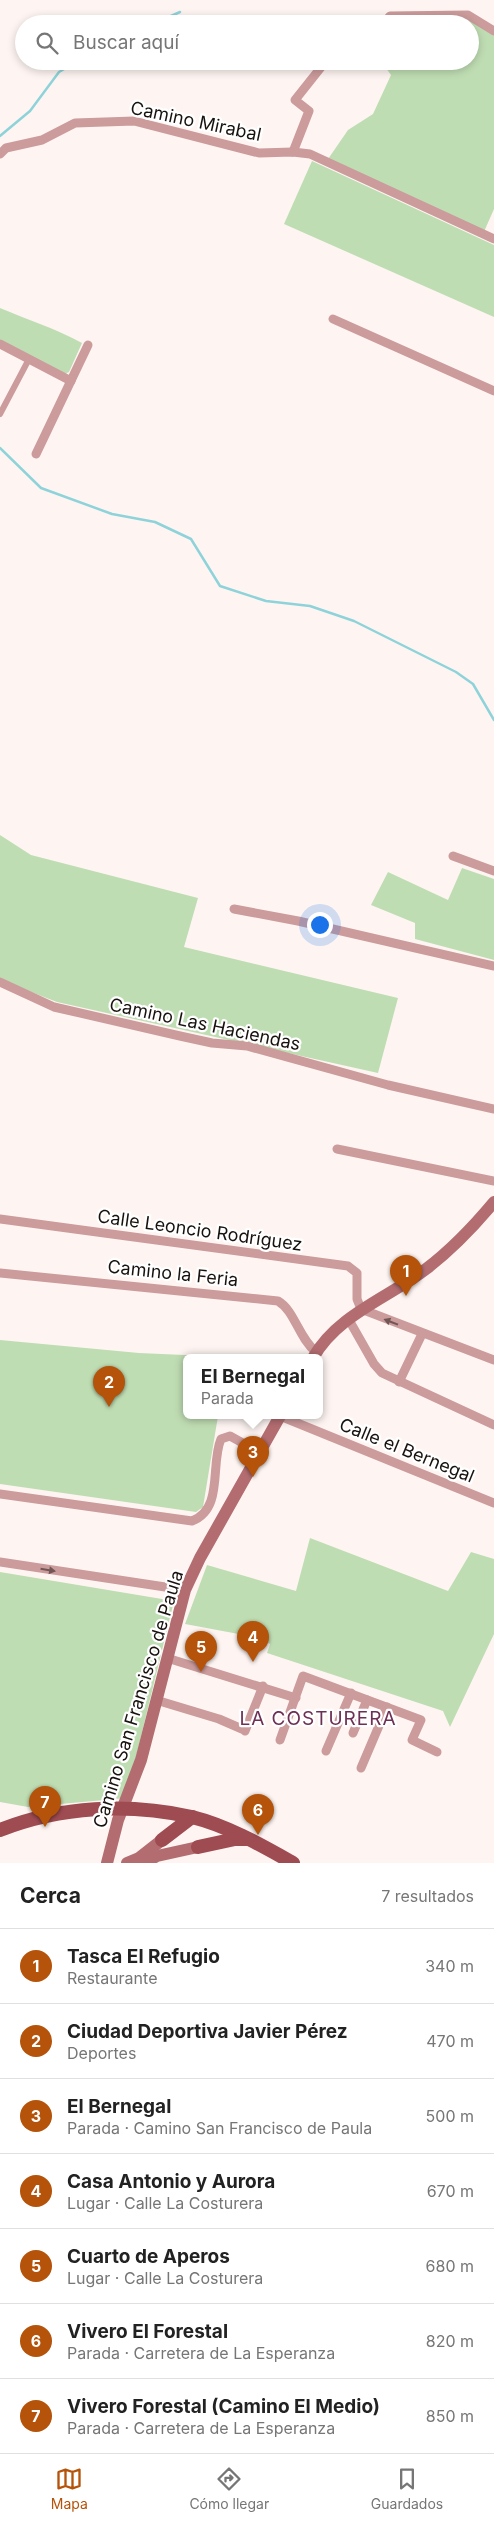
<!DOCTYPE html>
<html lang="es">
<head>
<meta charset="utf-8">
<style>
  body { margin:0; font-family:Inter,sans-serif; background:#f2f2f2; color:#222 }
  .you { position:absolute; left:319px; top:924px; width:18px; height:18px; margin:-12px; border:4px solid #fff; border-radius:50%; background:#1a73e8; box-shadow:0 0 0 8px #1a73e833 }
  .badge { display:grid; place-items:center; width:32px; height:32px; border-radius:50%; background:#b45309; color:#fff; font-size:16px; font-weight:700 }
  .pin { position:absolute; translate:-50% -41px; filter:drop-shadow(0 1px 2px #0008) }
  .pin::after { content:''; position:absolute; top:26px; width:18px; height:15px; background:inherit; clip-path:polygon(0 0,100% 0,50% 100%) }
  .popup { position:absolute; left:183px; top:1354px; width:140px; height:65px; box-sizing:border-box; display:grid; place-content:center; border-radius:8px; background:#fff; filter:drop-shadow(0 1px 4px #0005); font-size:16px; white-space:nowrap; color:#767676 }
  .popup b { font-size:19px; color:#222 }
  .popup::after { content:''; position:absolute; left:50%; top:100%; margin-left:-10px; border:10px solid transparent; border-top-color:#fff }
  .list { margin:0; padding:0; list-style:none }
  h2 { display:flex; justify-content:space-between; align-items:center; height:65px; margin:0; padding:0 20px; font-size:21px }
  h2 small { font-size:16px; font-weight:400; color:#767676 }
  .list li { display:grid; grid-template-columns:32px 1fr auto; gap:15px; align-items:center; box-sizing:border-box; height:75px; padding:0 20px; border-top:1px solid #e0e0e0 }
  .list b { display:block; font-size:19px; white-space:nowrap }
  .list p { margin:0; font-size:16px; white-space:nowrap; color:#767676 }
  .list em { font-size:16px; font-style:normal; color:#767676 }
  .icon { flex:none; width:28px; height:28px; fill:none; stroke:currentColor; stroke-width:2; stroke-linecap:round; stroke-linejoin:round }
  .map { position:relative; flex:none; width:494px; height:1863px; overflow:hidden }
  .search { position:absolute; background:#fff; box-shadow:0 2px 8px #0003; left:15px; right:15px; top:15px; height:55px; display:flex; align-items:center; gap:12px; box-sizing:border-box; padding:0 18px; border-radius:28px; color:#767676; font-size:19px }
  .sheet { height:590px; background:#fff }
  nav { display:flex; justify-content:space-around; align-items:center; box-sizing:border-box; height:70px; border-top:1px solid #e0e0e0; background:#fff; font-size:14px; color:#767676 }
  nav a { display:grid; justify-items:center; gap:2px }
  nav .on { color:#b45309 }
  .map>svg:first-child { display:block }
  .green { fill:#bfddb3 }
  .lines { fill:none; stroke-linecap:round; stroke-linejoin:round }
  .stream { stroke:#8ed3da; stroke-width:2.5 }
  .pedestrian { stroke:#cc9b9c; stroke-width:6 }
  .minor { stroke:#cc9b9c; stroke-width:9 }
  .secondary { stroke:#b36d71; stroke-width:12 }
  .primary { stroke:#9f4b52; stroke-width:14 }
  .oneway { fill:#725656 }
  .labels { text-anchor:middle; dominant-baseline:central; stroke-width:4.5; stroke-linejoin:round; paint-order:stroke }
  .street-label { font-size:18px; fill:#18120f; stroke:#fff }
  .neighbourhood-label { font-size:19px; letter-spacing:1px; fill:#6e2f54; stroke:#fff }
</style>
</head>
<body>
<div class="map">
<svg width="494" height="1863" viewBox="0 0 494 1863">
  <rect width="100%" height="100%" fill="#fef5f2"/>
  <!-- green -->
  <g class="green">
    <path d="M 468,15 L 494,29 L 494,209 L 483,234 L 326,162 L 348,130 L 373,114 L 391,75 L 381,61 L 470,61 L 470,24 L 429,24 L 429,16 Z"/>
    <path d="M 312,161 L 494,245 L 494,317 L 284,224 Z"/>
    <path d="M 0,308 C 28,320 55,328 82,343 L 69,372 L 65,374 L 0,340 Z"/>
    <path d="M 0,835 L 31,855 L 198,898 L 184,947 L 398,998 L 378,1073 L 57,1002 L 0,980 Z"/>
    <path d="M 462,868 L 494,879 L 494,960 L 415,939 L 415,923 L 371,905 L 388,872 L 448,900 Z"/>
    <path d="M 0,1340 L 139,1353 L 230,1357 L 187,1358 L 187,1416 L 218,1416 L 203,1507 L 196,1512 L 0,1484 Z"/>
    <path d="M 310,1538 L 448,1591 L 471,1552 L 494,1559 L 494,1634 L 450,1727 L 443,1711 L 267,1653 L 270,1644 L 260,1638 L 185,1624 L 207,1565 L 296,1591 Z"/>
    <path d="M 0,1572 L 174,1601 L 126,1798 L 28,1807 L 0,1802 Z"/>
  </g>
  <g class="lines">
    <!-- stream -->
    <g class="stream">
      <path d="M 153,24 L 180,12"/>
      <path d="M 0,136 L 30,111 L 59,72 L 78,61"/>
      <path d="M 0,448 L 41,488 L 112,514 L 155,522 L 191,539 L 220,586 L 266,601 L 310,606 L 354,621 L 456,672 L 473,684 L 494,720"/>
    </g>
    <!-- pedestrian -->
    <path class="pedestrian" d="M 0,414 L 29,359"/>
    <!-- minor -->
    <g class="minor">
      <path d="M 383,24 L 390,16 L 468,15 L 494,31"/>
      <path d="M 293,152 L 309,111 L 295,100 L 326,61"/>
      <path d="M 0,154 L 6,148 L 42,140 L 75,123 L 134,121 L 259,153 L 293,152 L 310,154 L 494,239"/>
      <path d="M 333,319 L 494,391"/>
      <path d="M 0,344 L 71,381"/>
      <path d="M 36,454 L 88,345"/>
      <path d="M 453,856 L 494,871"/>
      <path d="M 234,909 L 298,921 L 494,966"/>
      <path d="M 0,982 L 54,1007 L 180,1036 L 212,1043 L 247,1046 L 388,1085 L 494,1109"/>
      <path d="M 337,1149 L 494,1181"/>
      <path d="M 0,1219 L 348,1266 L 357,1273 L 357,1299 L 361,1309 L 494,1360"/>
      <path d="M 0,1273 L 278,1301 C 295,1311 298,1337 316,1352"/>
      <path d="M 349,1320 L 374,1364 L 382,1373 L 494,1425"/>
      <path d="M 399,1382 L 422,1334"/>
      <path d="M 280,1416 L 494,1503"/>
      <path d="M 0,1494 L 192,1521 C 224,1509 210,1464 221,1439 L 230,1436 L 259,1452"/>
      <path d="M 0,1562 L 185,1590"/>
      <path d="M 167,1658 L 296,1698"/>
      <path d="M 156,1700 L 219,1719 L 242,1729"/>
      <path d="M 245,1731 L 263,1686"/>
      <path d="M 353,1733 L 367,1700"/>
      <path d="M 280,1740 L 303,1676 L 421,1720 L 412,1740 L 437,1752"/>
      <path d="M 326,1751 L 351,1693"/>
      <path d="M 361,1768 L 387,1707"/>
    </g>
    <!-- secondary -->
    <g class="secondary">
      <path d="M 313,1358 C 337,1315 388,1298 426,1269 C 451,1250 474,1226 494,1202"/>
      <path d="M 107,1863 L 118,1820 L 141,1760 L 185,1590 L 200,1558 L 280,1416"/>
      <path d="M 127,1863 L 139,1858 L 162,1840"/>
      <path d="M 144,1863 L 157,1856 L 198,1847"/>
    </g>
    <!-- primary -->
    <g class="primary">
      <path d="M 0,1830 C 61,1806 128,1803 192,1817 C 228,1826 261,1845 293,1863"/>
      <path d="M 162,1840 L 192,1817"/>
      <path d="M 198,1847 L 235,1839 L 247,1839"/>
    </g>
  </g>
  <!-- one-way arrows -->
  <defs><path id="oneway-solid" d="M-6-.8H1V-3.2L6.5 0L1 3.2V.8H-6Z" transform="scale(1.25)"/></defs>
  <g class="oneway">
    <use href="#oneway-solid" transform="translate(391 1322) rotate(-159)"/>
    <use href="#oneway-solid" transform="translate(48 1570) rotate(9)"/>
  </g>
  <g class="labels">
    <!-- street labels -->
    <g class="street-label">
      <text transform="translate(196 121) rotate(12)">Camino Mirabal</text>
      <text transform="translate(205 1024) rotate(12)">Camino Las Haciendas</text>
      <text transform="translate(200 1230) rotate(8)">Calle Leoncio Rodríguez</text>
      <text transform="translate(173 1273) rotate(6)">Camino la Feria</text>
      <text transform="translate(407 1450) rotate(22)">Calle el Bernegal</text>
      <text transform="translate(138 1699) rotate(-73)">Camino San Francisco de Paula</text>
    </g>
    <!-- neighbourhood labels -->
    <g class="neighbourhood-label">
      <text x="318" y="1718">LA COSTURERA</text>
    </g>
  </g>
</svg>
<div class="you"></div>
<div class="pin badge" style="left:406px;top:1296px">1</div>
<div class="pin badge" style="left:109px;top:1407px">2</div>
<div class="pin badge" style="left:253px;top:1477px">3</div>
<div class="popup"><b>El Bernegal</b>Parada</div>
<div class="pin badge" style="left:253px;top:1662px">4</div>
<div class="pin badge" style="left:201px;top:1672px">5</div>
<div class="pin badge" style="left:258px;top:1835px">6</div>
<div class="pin badge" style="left:45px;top:1827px">7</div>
<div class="search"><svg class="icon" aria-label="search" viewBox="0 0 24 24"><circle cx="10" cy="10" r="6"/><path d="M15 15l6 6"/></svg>Buscar aquí</div>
</div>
<section class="sheet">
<h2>Cerca<small>7 resultados</small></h2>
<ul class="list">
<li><span class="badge">1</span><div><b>Tasca El Refugio</b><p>Restaurante</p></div><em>340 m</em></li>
<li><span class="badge">2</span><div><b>Ciudad Deportiva Javier Pérez</b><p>Deportes</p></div><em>470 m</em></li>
<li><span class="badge">3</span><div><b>El Bernegal</b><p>Parada · Camino San Francisco de Paula</p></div><em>500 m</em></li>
<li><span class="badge">4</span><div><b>Casa Antonio y Aurora</b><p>Lugar · Calle La Costurera</p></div><em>670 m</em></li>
<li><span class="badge">5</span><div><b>Cuarto de Aperos</b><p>Lugar · Calle La Costurera</p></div><em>680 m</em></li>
<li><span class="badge">6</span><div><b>Vivero El Forestal</b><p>Parada · Carretera de La Esperanza</p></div><em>820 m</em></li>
<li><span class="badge">7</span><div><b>Vivero Forestal (Camino El Medio)</b><p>Parada · Carretera de La Esperanza</p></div><em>850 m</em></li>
</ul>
</section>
<nav>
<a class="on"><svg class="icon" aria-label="map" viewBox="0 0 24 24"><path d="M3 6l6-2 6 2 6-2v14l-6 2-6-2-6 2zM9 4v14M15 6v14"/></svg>Mapa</a>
<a><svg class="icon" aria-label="directions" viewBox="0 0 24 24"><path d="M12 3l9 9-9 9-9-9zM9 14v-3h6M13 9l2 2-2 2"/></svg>Cómo llegar</a>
<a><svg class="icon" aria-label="saved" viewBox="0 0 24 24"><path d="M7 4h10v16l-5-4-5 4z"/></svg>Guardados</a>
</nav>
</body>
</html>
